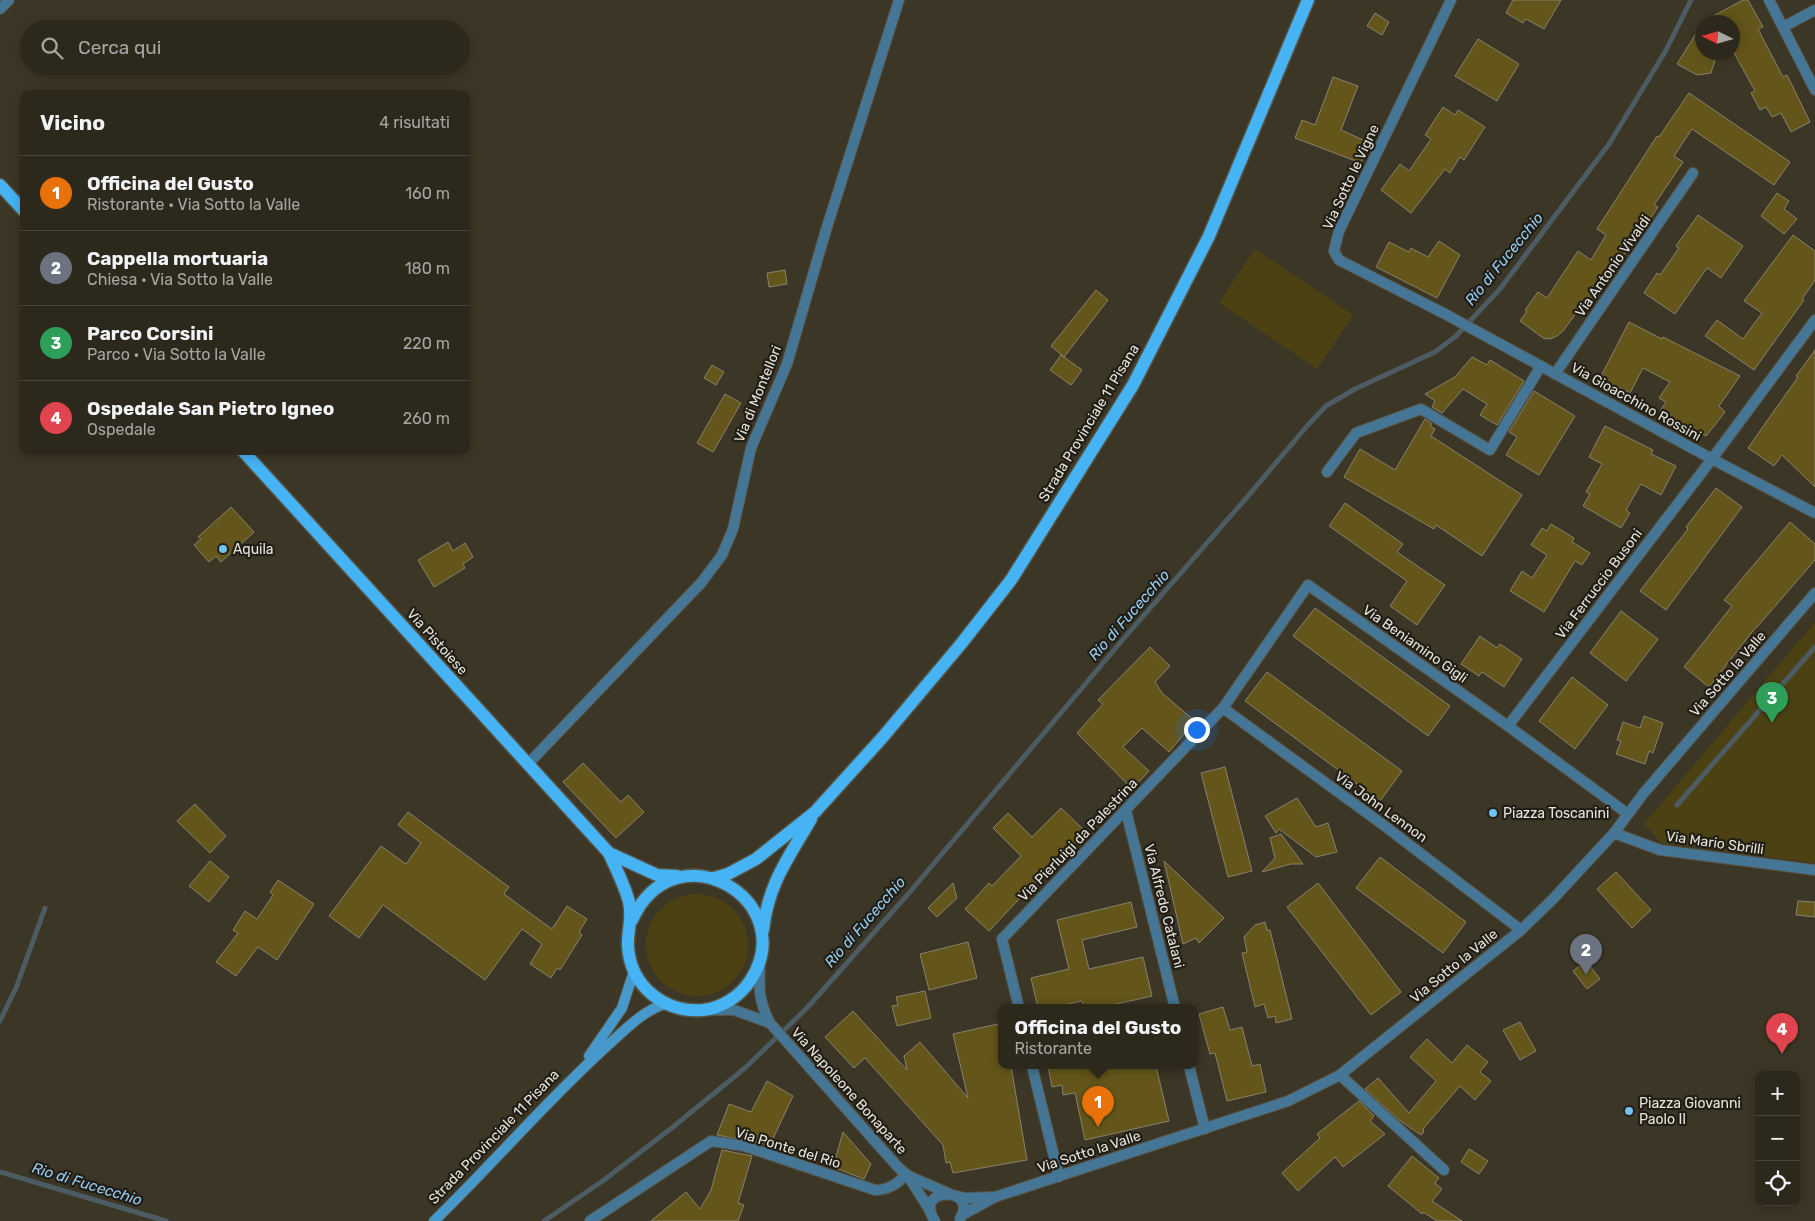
<!DOCTYPE html>
<html lang="it">
<head>
<meta charset="utf-8">
<style>
  body { margin:0; font-family:Rubik,sans-serif; background:#383429; color:#f1f3f6 }
  .controls { position:absolute; right:15px; bottom:15px; display:grid; overflow:hidden; border-radius:10px; box-shadow:0 2px 12px #0003 }
  .controls button { width:45px; height:45px; display:grid; place-items:center; padding:0; border:0; border-bottom:1px solid #48443b; background:#2c281c; color:#f1f3f6; font:25px sans-serif }
  .compass { position:absolute; left:1695px; top:15px; width:45px; height:45px; border-radius:50%; background:#2c281c; box-shadow:0 2px 12px #0003; rotate:275deg }
  .you { position:absolute; left:1196px; top:729px; width:18px; height:18px; margin:-12px; border:4px solid #fff; border-radius:50%; background:#1a73e8; box-shadow:0 0 0 8px #1a73e833 }
  .badge { display:grid; place-items:center; width:32px; height:32px; border-radius:50%; background:#db2777; color:#fff; font-size:16px; font-weight:700 }
  .pin { position:absolute; translate:-50% -41px; filter:drop-shadow(0 1px 2px #0008) }
  .pin::after { content:''; position:absolute; top:26px; width:18px; height:15px; background:inherit; clip-path:polygon(0 0,100% 0,50% 100%) }
  .popup { position:absolute; left:998px; top:1004px; width:200px; height:65px; box-sizing:border-box; display:grid; place-content:center; border-radius:10px; background:#2c281c; filter:drop-shadow(0 1px 4px #0005); font-size:16px; white-space:nowrap; color:#a6a6a3 }
  .popup b { font-size:19px; color:#f1f3f6 }
  .popup::after { content:''; position:absolute; left:50%; top:100%; margin-left:-10px; border:10px solid transparent; border-top-color:#2c281c }
  .list { margin:0; padding:0; list-style:none }
  h2 { display:flex; justify-content:space-between; align-items:center; height:65px; margin:0; padding:0 20px; font-size:21px }
  h2 small { font-size:16px; font-weight:400; color:#a6a6a3 }
  .list li { display:grid; grid-template-columns:32px 1fr auto; gap:15px; align-items:center; box-sizing:border-box; height:75px; padding:0 20px; border-top:1px solid #48443b }
  .list b { display:block; font-size:19px; white-space:nowrap }
  .list p { margin:0; font-size:16px; white-space:nowrap; color:#a6a6a3 }
  .list em { font-size:16px; font-style:normal; color:#a6a6a3 }
  .icon { flex:none; width:28px; height:28px; fill:none; stroke:currentColor; stroke-width:2; stroke-linecap:round; stroke-linejoin:round }
  .map { position:relative; flex:none; width:1815px; height:1221px; overflow:hidden }
  .search { position:absolute; background:#2c281c; box-shadow:0 2px 12px #0003; left:20px; top:20px; width:450px; height:55px; display:flex; align-items:center; gap:12px; box-sizing:border-box; padding:0 18px; border-radius:28px; color:#a6a6a3; font-size:19px }
  .panel { position:absolute; background:#2c281c; box-shadow:0 2px 12px #0003; left:20px; top:90px; width:450px; height:365px; border-radius:10px }
  .map>svg:first-child { display:block }
  .green { fill:#4c4113 }
  .lines { fill:none; stroke-linecap:round; stroke-linejoin:round }
  .stream { stroke:#4c5c62; stroke-width:5 }
  .building { fill:#64561a; stroke:#87826e }
  .minor-casing { stroke:#575242; stroke-width:12 }
  .secondary-casing { stroke:#575242; stroke-width:12 }
  .primary-casing { stroke:#575242; stroke-width:15 }
  .minor { stroke:#467695; stroke-width:10 }
  .secondary { stroke:#4899cb; stroke-width:10 }
  .primary { stroke:#45b3f4; stroke-width:12 }
  .poi-dot { fill:#71c1f5; stroke:#201e16; stroke-width:2 }
  .labels { text-anchor:middle; dominant-baseline:central; stroke-width:4.5; stroke-linejoin:round; paint-order:stroke }
  .street-label { font-size:14px; fill:#e7e4d9; stroke:#201e16 }
  .poi-label { font-size:14px; fill:#e7e4d9; stroke:#201e16; text-anchor:start }
  .water-label { font-size:15px; font-style:italic; fill:#97cef3; stroke:#201e16 }
</style>
</head>
<body>
<div class="map">
<svg width="1815" height="1221" viewBox="0 0 1815 1221">
  <rect width="100%" height="100%" fill="#3b3625"/>
  <!-- green -->
  <g class="green">
    <path d="M 1255,249 L 1353,315 L 1317,369 L 1219,303 Z"/>
    <path d="M 1815,622 L 1815,863 L 1661,843 L 1644,824 Z"/>
    <circle cx="697" cy="945" r="51"/>
  </g>
  <g class="lines">
    <!-- stream -->
    <g class="stream">
      <path d="M 1677,805 L 1815,647"/>
      <path d="M 0,1021 L 16,988 L 45,908"/>
      <path d="M 0,1172 L 166,1221"/>
      <path d="M 544,1221 L 604,1180 L 673,1127 L 745,1068 L 807,1008 L 909,893 L 1125,637 L 1248,496 L 1307,426 L 1326,406 L 1355,389 L 1435,352 L 1456,336 L 1500,289 L 1609,144 L 1665,52 L 1691,0"/>
    </g>
  </g>
  <!-- building -->
  <g class="building">
    <path d="M 1513,0 L 1561,0 L 1544,29 L 1526,19 L 1523,23 L 1506,13 Z"/>
    <path d="M 1743,0 L 1748,0 L 1763,27 L 1758,29 L 1783,77 L 1787,75 L 1810,122 L 1791,132 L 1781,113 L 1772,117 L 1766,107 L 1760,110 L 1751,93 L 1755,91 L 1732,49 L 1732,22 L 1702,22 Z"/>
    <path d="M 1375,13 L 1389,22 L 1382,35 L 1367,26 Z"/>
    <path d="M 1702,24 L 1702,52 L 1710,52 L 1716,57 L 1711,73 L 1697,75 L 1677,64 Z"/>
    <path d="M 1478,39 L 1519,64 L 1497,101 L 1455,76 Z"/>
    <path d="M 1333,77 L 1358,86 L 1341,130 L 1370,143 L 1361,163 L 1295,138 L 1302,120 L 1315,125 Z"/>
    <path d="M 1689,93 L 1790,162 L 1774,185 L 1692,129 L 1674,156 L 1683,162 L 1654,205 L 1658,207 L 1628,251 L 1627,250 L 1590,305 L 1585,301 L 1563,331 L 1557,336 L 1550,339 L 1543,338 L 1520,321 L 1527,311 L 1525,310 L 1538,292 L 1547,298 L 1578,251 L 1591,260 L 1606,235 L 1597,229 L 1657,136 L 1659,137 Z"/>
    <path d="M 1443,107 L 1455,115 L 1458,110 L 1485,127 L 1464,160 L 1460,157 L 1450,173 L 1445,169 L 1411,213 L 1381,190 L 1400,164 L 1409,171 L 1431,139 L 1425,135 Z"/>
    <path d="M 1777,193 L 1789,201 L 1784,209 L 1797,219 L 1784,234 L 1761,216 Z"/>
    <path d="M 1698,215 L 1743,246 L 1721,278 L 1707,268 L 1675,314 L 1644,293 L 1657,273 L 1660,275 L 1679,248 L 1676,246 Z"/>
    <path d="M 1793,235 L 1815,251 L 1815,280 L 1802,299 L 1804,300 L 1754,370 L 1705,336 L 1717,320 L 1743,339 L 1762,313 L 1744,301 Z"/>
    <path d="M 1439,241 L 1460,255 L 1437,298 L 1376,267 L 1389,242 L 1409,252 L 1411,248 L 1428,257 Z"/>
    <path d="M 785,270 L 787,284 L 769,287 L 767,273 Z"/>
    <path d="M 1096,290 L 1108,300 L 1064,357 L 1051,346 Z"/>
    <path d="M 1629,322 L 1662,339 L 1663,337 L 1740,376 L 1719,406 L 1725,412 L 1706,436 L 1660,411 L 1666,402 L 1659,398 L 1670,382 L 1643,368 L 1630,393 L 1600,378 Z"/>
    <path d="M 1815,350 L 1815,487 L 1782,455 L 1774,466 L 1748,448 L 1798,377 L 1796,376 Z"/>
    <path d="M 1061,355 L 1082,370 L 1071,385 L 1050,370 Z"/>
    <path d="M 1472,357 L 1487,365 L 1490,360 L 1524,381 L 1497,425 L 1480,415 L 1487,404 L 1463,389 L 1442,413 L 1432,407 L 1435,401 L 1425,394 L 1455,377 Z"/>
    <path d="M 712,365 L 724,372 L 716,385 L 704,378 Z"/>
    <path d="M 1534,391 L 1575,416 L 1539,475 L 1506,455 L 1517,437 L 1509,432 Z"/>
    <path d="M 725,394 L 741,403 L 713,452 L 697,443 Z"/>
    <path d="M 1425,419 L 1432,424 L 1430,426 L 1435,429 L 1431,436 L 1522,495 L 1482,556 L 1436,525 L 1434,529 L 1344,477 L 1360,449 L 1395,470 Z"/>
    <path d="M 1605,426 L 1653,450 L 1651,454 L 1676,466 L 1661,495 L 1641,484 L 1626,510 L 1630,513 L 1621,528 L 1583,506 L 1590,494 L 1586,492 L 1602,464 L 1589,457 Z"/>
    <path d="M 1716,488 L 1742,507 L 1666,610 L 1640,591 L 1688,529 L 1686,527 Z"/>
    <path d="M 1345,503 L 1403,544 L 1397,552 L 1445,585 L 1417,625 L 1390,606 L 1407,581 L 1329,526 Z"/>
    <path d="M 231,507 L 254,532 L 221,562 L 216,556 L 209,562 L 194,545 L 201,539 L 198,537 Z"/>
    <path d="M 1790,522 L 1815,544 L 1815,560 L 1757,627 L 1756,627 L 1709,687 L 1684,667 L 1732,606 L 1724,600 Z"/>
    <path d="M 1551,524 L 1574,538 L 1572,542 L 1590,553 L 1582,565 L 1575,561 L 1544,612 L 1510,591 L 1522,571 L 1532,578 L 1547,555 L 1531,545 L 1542,528 L 1547,531 Z"/>
    <path d="M 448,542 L 453,551 L 465,543 L 473,557 L 463,564 L 465,568 L 434,587 L 418,560 Z"/>
    <path d="M 1315,608 L 1450,706 L 1428,736 L 1293,636 Z"/>
    <path d="M 1621,611 L 1658,639 L 1626,681 L 1590,653 Z"/>
    <path d="M 1480,636 L 1497,648 L 1500,644 L 1522,659 L 1504,687 L 1482,672 L 1479,676 L 1461,664 Z"/>
    <path d="M 1150,647 L 1170,666 L 1155,682 L 1162,693 L 1195,721 L 1169,752 L 1142,728 L 1123,747 L 1149,771 L 1132,789 L 1077,733 L 1103,704 L 1098,700 Z"/>
    <path d="M 1267,672 L 1402,771 L 1380,801 L 1245,701 Z"/>
    <path d="M 1572,677 L 1608,705 L 1575,749 L 1539,721 Z"/>
    <path d="M 1644,716 L 1663,723 L 1653,753 L 1649,751 L 1645,764 L 1616,754 L 1621,741 L 1617,740 L 1623,722 L 1640,728 Z"/>
    <path d="M 583,763 L 621,802 L 628,795 L 644,812 L 616,838 L 563,782 Z"/>
    <path d="M 1225,767 L 1252,871 L 1228,877 L 1201,773 Z"/>
    <path d="M 1297,798 L 1316,827 L 1328,823 L 1337,852 L 1316,857 L 1279,829 L 1276,833 L 1265,816 Z"/>
    <path d="M 195,804 L 226,836 L 210,853 L 177,821 Z"/>
    <path d="M 1061,808 L 1086,832 L 1062,858 L 1061,857 L 1022,896 L 989,931 L 965,909 L 989,883 L 992,886 L 1021,856 L 993,828 L 1008,813 L 1032,837 Z"/>
    <path d="M 408,812 L 509,887 L 504,894 L 552,929 L 567,906 L 587,919 L 579,932 L 582,935 L 560,970 L 557,968 L 551,978 L 530,964 L 542,944 L 522,929 L 485,980 L 383,905 L 359,938 L 329,916 L 381,846 L 406,864 L 421,843 L 398,825 Z"/>
    <path d="M 1281,834 L 1303,864 L 1291,864 L 1262,872 L 1275,858 L 1270,838 Z"/>
    <path d="M 1380,857 L 1466,922 L 1443,953 L 1356,888 Z"/>
    <path d="M 210,861 L 229,877 L 209,902 L 189,886 Z"/>
    <path d="M 1164,861 L 1224,918 L 1199,943 L 1196,938 L 1183,944 Z"/>
    <path d="M 1616,872 L 1651,910 L 1632,928 L 1597,889 Z"/>
    <path d="M 278,880 L 314,904 L 277,960 L 258,947 L 236,976 L 216,962 L 238,933 L 233,930 L 245,911 L 257,919 L 273,895 L 270,892 Z"/>
    <path d="M 953,883 L 957,898 L 937,917 L 928,908 Z"/>
    <path d="M 1318,883 L 1401,992 L 1371,1015 L 1287,907 Z"/>
    <path d="M 1798,901 L 1815,902 L 1815,917 L 1796,915 Z"/>
    <path d="M 1131,902 L 1137,927 L 1082,940 L 1089,969 L 1143,957 L 1152,996 L 1112,1005 L 1113,1008 L 1084,1008 L 1082,1001 L 1051,1008 L 1038,1008 L 1031,978 L 1069,969 L 1057,920 Z"/>
    <path d="M 1265,922 L 1267,930 L 1270,930 L 1292,1019 L 1276,1023 L 1275,1016 L 1268,1018 L 1264,1004 L 1255,1007 L 1242,953 L 1247,952 L 1244,937 L 1255,925 Z"/>
    <path d="M 968,942 L 977,978 L 929,990 L 920,954 Z"/>
    <path d="M 1586,961 L 1600,979 L 1587,989 L 1573,971 Z"/>
    <path d="M 925,991 L 931,1018 L 897,1026 L 892,1006 L 898,1005 L 896,997 Z"/>
    <path d="M 1223,1007 L 1230,1030 L 1242,1027 L 1252,1066 L 1260,1064 L 1266,1092 L 1227,1101 L 1215,1053 L 1210,1054 L 1199,1014 Z"/>
    <path d="M 853,1011 L 907,1070 L 904,1056 L 920,1042 L 968,1098 L 953,1034 L 1002,1023 L 1002,1066 L 1011,1066 L 1027,1160 L 953,1173 L 950,1162 L 946,1163 L 943,1145 L 865,1058 L 854,1068 L 825,1037 Z"/>
    <path d="M 1520,1022 L 1536,1051 L 1520,1060 L 1503,1030 Z"/>
    <path d="M 1427,1039 L 1452,1063 L 1467,1045 L 1488,1062 L 1480,1072 L 1491,1081 L 1475,1100 L 1460,1086 L 1423,1129 L 1424,1132 L 1421,1135 L 1399,1120 L 1365,1089 L 1378,1078 L 1409,1113 L 1436,1081 L 1410,1057 Z"/>
    <path d="M 1048,1066 L 1156,1066 L 1169,1121 L 1085,1140 L 1075,1093 L 1063,1095 L 1062,1085 L 1052,1087 Z"/>
    <path d="M 767,1081 L 793,1096 L 770,1145 L 717,1135 L 729,1104 L 751,1112 Z"/>
    <path d="M 1359,1101 L 1374,1116 L 1370,1121 L 1385,1134 L 1343,1167 L 1335,1157 L 1298,1191 L 1282,1173 L 1320,1138 L 1317,1134 Z"/>
    <path d="M 843,1132 L 871,1164 L 864,1179 L 833,1167 Z"/>
    <path d="M 1469,1149 L 1488,1161 L 1479,1174 L 1461,1162 Z"/>
    <path d="M 722,1150 L 752,1156 L 738,1203 L 744,1205 L 738,1221 L 651,1221 L 686,1192 L 700,1209 L 711,1190 Z"/>
    <path d="M 1412,1156 L 1439,1178 L 1435,1183 L 1442,1189 L 1432,1201 L 1462,1221 L 1437,1221 L 1423,1212 L 1422,1214 L 1388,1186 Z"/>
  </g>
  <g class="lines">
    <!-- minor casing -->
    <g class="minor-casing">
      <g id="minor">
        <path d="M 1451,0 L 1339,231 L 1334,251 L 1339,260 L 1445,314 L 1712,459 L 1815,513"/>
        <path d="M 1769,0 L 1815,90"/>
        <path d="M 0,9 L 9,0"/>
        <path d="M 1783,27 L 1815,10"/>
        <path d="M 1555,374 L 1693,173"/>
        <path d="M 1327,472 L 1356,433 L 1421,409 L 1490,450 L 1541,366"/>
        <path d="M 1223,708 L 1382,824 L 1521,930"/>
        <path d="M 1508,726 L 1712,459 L 1815,320"/>
        <path d="M 528,764 L 701,583 L 722,555 L 733,529 L 751,448 L 787,364 L 826,230 L 899,0"/>
        <path d="M 1126,811 L 1175,1008"/>
        <path d="M 1614,833 L 1660,850 L 1815,870"/>
        <path d="M 760,962 C 759,987 758,1000 770,1023 L 897,1166 L 908,1176 L 931,1212"/>
        <path d="M 1019,1008 L 1002,939 L 1223,708 L 1308,585 L 1508,726 L 1628,814"/>
        <path d="M 712,1010 L 734,1010 L 770,1023"/>
        <path d="M 1032,1066 L 1059,1177"/>
        <path d="M 1189,1066 L 1205,1129"/>
        <path d="M 1340,1075 L 1444,1170"/>
        <path d="M 909,1176 L 950,1194"/>
        <path d="M 956,1196 L 965,1198 L 994,1197"/>
        <path d="M 962,1215 L 995,1197 L 1288,1101 L 1340,1075 L 1521,930 L 1552,900 L 1614,833 L 1643,794 L 1815,593"/>
        <path d="M 590,1221 L 711,1141 L 744,1146 L 875,1190 C 888,1190 898,1184 906,1174"/>
        <path d="M 935,1221 C 911,1187 980,1185 960,1219"/>
      </g>
    </g>
    <!-- secondary casing -->
    <g class="secondary-casing">
      <g id="secondary">
        <path d="M 589,1056 L 622,1008 L 634,971"/>
        <path d="M 434,1221 C 493,1164 546,1101 607,1046 C 624,1031 642,1011 665,1004"/>
      </g>
    </g>
    <!-- primary casing -->
    <g class="primary-casing">
      <g id="primary">
        <path d="M 0,185 L 24,211"/>
        <path d="M 243,451 L 609,853 C 616,869 625,886 629,902 C 633,919 627,931 628,947 C 631,987 665,1013 703,1010 C 722,1008 740,996 750,981 C 803,901 675,825 632,920"/>
        <path d="M 609,853 L 657,875 L 677,876"/>
        <path d="M 714,878 L 728,874 L 756,859 L 815,812 L 882,738 L 961,644 L 1011,580 L 1133,385 L 1209,236 L 1308,0"/>
        <path d="M 763,930 C 768,884 789,857 811,819"/>
      </g>
    </g>
    <!-- minor -->
    <use href="#minor" class="minor"/>
    <!-- secondary -->
    <use href="#secondary" class="secondary"/>
    <!-- primary -->
    <use href="#primary" class="primary"/>
  </g>
  <!-- markers -->
  <g class="poi-dot">
    <circle cx="223" cy="549" r="5"/>
    <circle cx="1493" cy="813" r="5"/>
    <circle cx="1629" cy="1111" r="5"/>
  </g>
  <g class="labels">
    <!-- street labels -->
    <g class="street-label">
      <text transform="translate(1351 177) rotate(-65)">Via Sotto le Vigne</text>
      <text transform="translate(1613 266) rotate(-55)">Via Antonio Vivaldi</text>
      <text transform="translate(758 394) rotate(-68)">Via di Montellori</text>
      <text transform="translate(1636 402) rotate(29)">Via Gioacchino Rossini</text>
      <text transform="translate(1089 423) rotate(-59)">Strada Provinciale 11 Pisana</text>
      <text transform="translate(1599 584) rotate(-53)">Via Ferruccio Busoni</text>
      <text transform="translate(437 642) rotate(48)">Via Pistoiese</text>
      <text transform="translate(1415 644) rotate(35)">Via Beniamino Gigli</text>
      <text transform="translate(1728 674) rotate(-49)">Via Sotto la Valle</text>
      <text transform="translate(1381 807) rotate(36)">Via John Lennon</text>
      <text transform="translate(1078 840) rotate(-46)">Via Pierluigi da Palestrina</text>
      <text transform="translate(1715 843) rotate(8)">Via Mario Sbrilli</text>
      <text transform="translate(1164 906) rotate(76)">Via Alfredo Catalani</text>
      <text transform="translate(1454 966) rotate(-39)">Via Sotto la Valle</text>
      <text transform="translate(849 1091) rotate(48)">Via Napoleone Bonaparte</text>
      <text transform="translate(494 1137) rotate(-46)">Strada Provinciale 11 Pisana</text>
      <text transform="translate(788 1148) rotate(17)">Via Ponte del Rio</text>
      <text transform="translate(1089 1152) rotate(-18)">Via Sotto la Valle</text>
    </g>
    <!-- poi labels -->
    <g class="poi-label">
      <text x="233" y="549">Aquila</text>
      <text x="1503" y="813">Piazza Toscanini</text>
      <text x="1639" y="1103">Piazza Giovanni<tspan x="1639" dy="16">Paolo II</tspan></text>
    </g>
    <!-- water labels -->
    <g class="water-label">
      <text transform="translate(1504 259) rotate(-51)">Rio di Fucecchio</text>
      <text transform="translate(1129 615) rotate(-49)">Rio di Fucecchio</text>
      <text transform="translate(865 922) rotate(-49)">Rio di Fucecchio</text>
      <text transform="translate(87 1184) rotate(17)">Rio di Fucecchio</text>
    </g>
  </g>
</svg>
<div class="controls">
<button>+</button>
<button>−</button>
<button><svg class="icon" aria-label="locate" viewBox="0 0 24 24"><circle cx="12" cy="12" r="6"/><path d="M12 2v4M12 18v4M2 12h4M18 12h4"/></svg></button>
</div>
<svg class="compass" viewBox="-18 -18 36 36"><path d="M0-13l5 13h-10z" fill="#e53935"/><path d="M0 13l5-13h-10z" fill="#a6a6a3"/></svg>
<div class="you"></div>
<div class="pin badge" style="left:1098px;top:1127px;background:#e8710a">1</div>
<div class="popup"><b>Officina del Gusto</b>Ristorante</div>
<div class="pin badge" style="left:1586px;top:975px;background:#6b7280">2</div>
<div class="pin badge" style="left:1772px;top:723px;background:#2e9e5b">3</div>
<div class="pin badge" style="left:1782px;top:1054px;background:#e0444e">4</div>
<div class="search"><svg class="icon" aria-label="search" viewBox="0 0 24 24"><circle cx="10" cy="10" r="6"/><path d="M15 15l6 6"/></svg>Cerca qui</div>
<section class="panel">
<h2>Vicino<small>4 risultati</small></h2>
<ul class="list">
<li><span class="badge" style="background:#e8710a">1</span><div><b>Officina del Gusto</b><p>Ristorante · Via Sotto la Valle</p></div><em>160 m</em></li>
<li><span class="badge" style="background:#6b7280">2</span><div><b>Cappella mortuaria</b><p>Chiesa · Via Sotto la Valle</p></div><em>180 m</em></li>
<li><span class="badge" style="background:#2e9e5b">3</span><div><b>Parco Corsini</b><p>Parco · Via Sotto la Valle</p></div><em>220 m</em></li>
<li><span class="badge" style="background:#e0444e">4</span><div><b>Ospedale San Pietro Igneo</b><p>Ospedale</p></div><em>260 m</em></li>
</ul>
</section>
</div>
</body>
</html>
